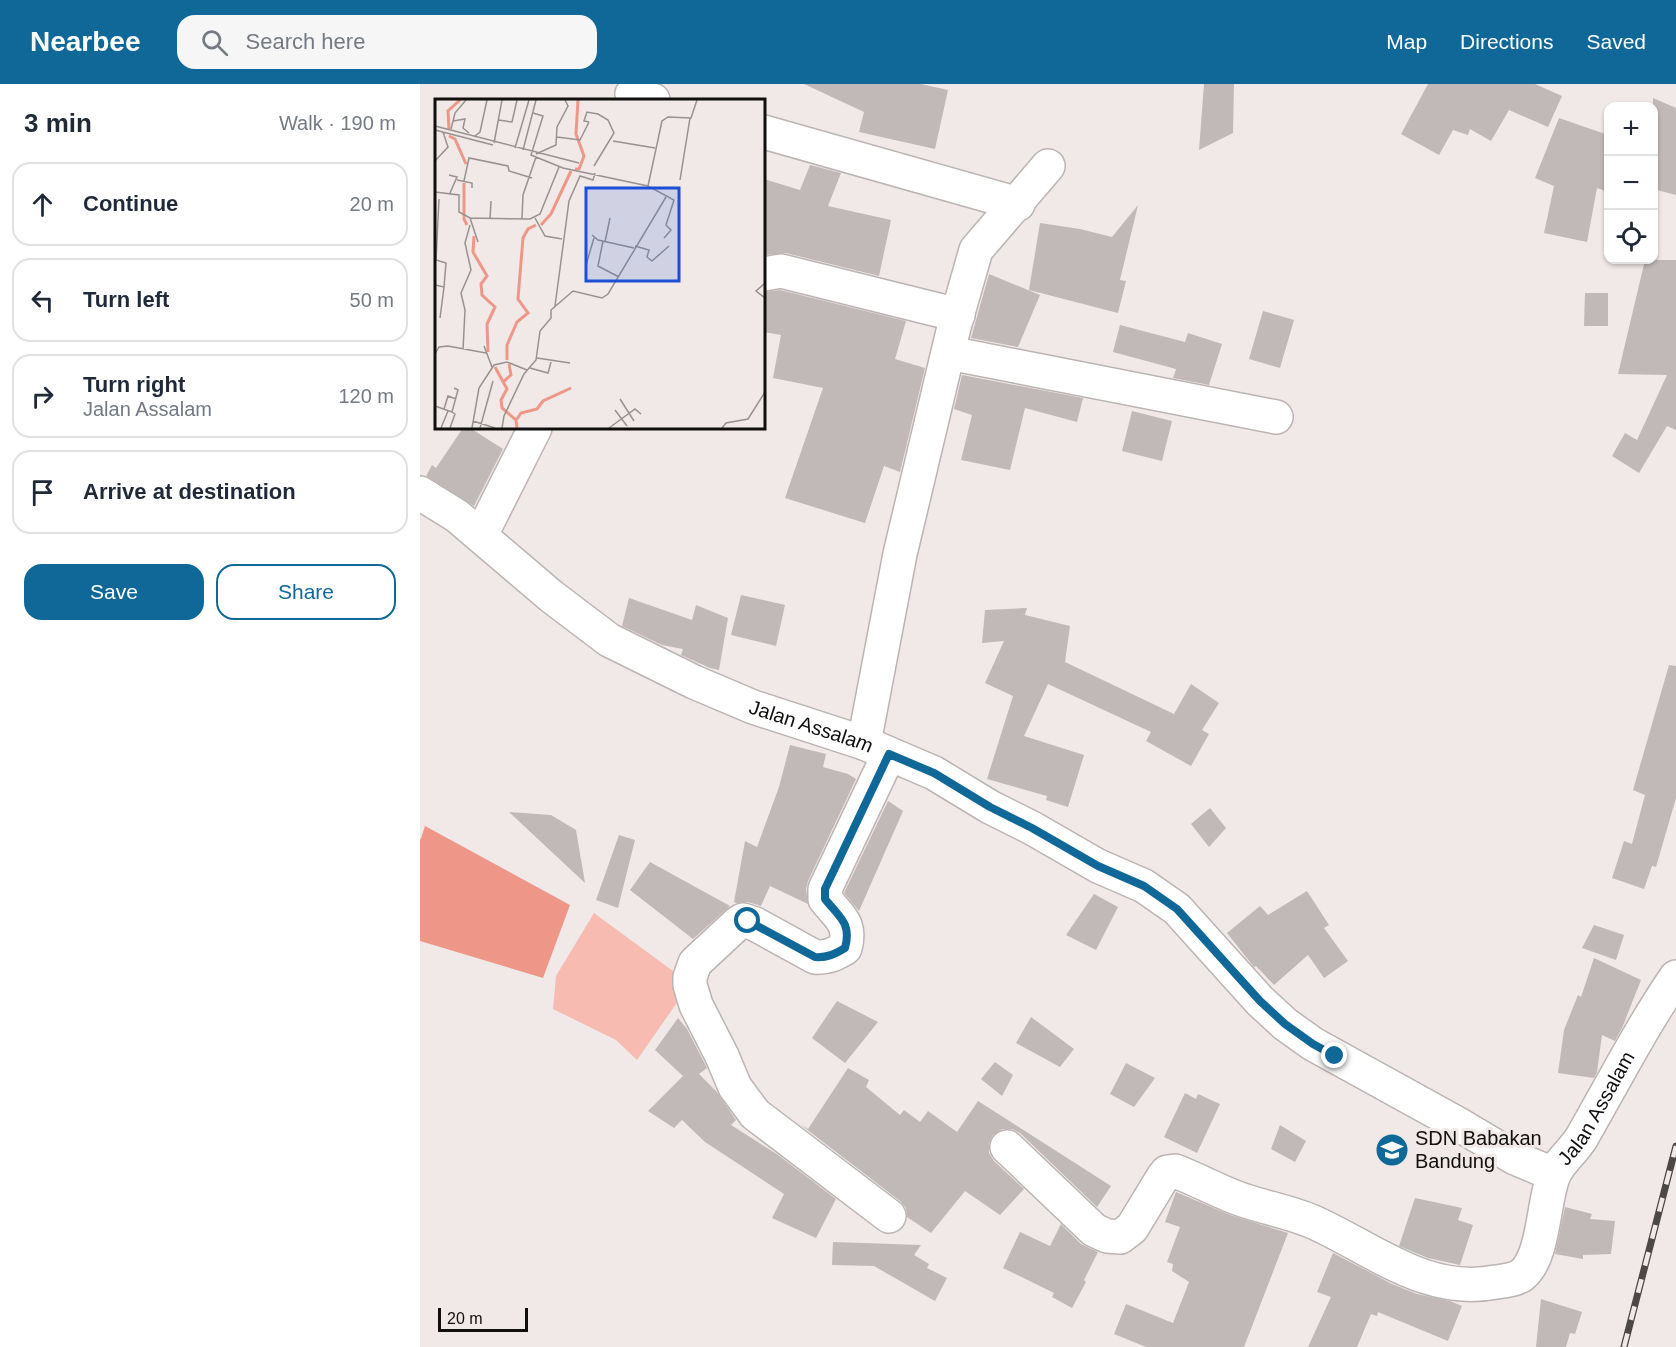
<!DOCTYPE html>
<html lang="en">
<head>
<meta charset="utf-8">
<style>
  body { margin:0; font-family:Arial,sans-serif; background:#f6f6f7; color:#1f2937 }
  .controls { position:absolute; right:18px; top:18px; display:grid; overflow:hidden; border-radius:12px; box-shadow:0 2px 4px #0004 }
  .controls button { width:54px; height:54px; display:grid; place-items:center; padding:0; border:0; border-bottom:2px solid #e0e1e3; background:#fff; color:#1f2937; font:30px sans-serif }
  .scale { position:absolute; left:18px; bottom:15px; width:90px; box-sizing:border-box; padding-left:6px; border:3px solid #110f0e; border-top:0; font-size:16px; line-height:21px; white-space:nowrap; color:#110f0e; -webkit-text-stroke:4px #f0e9e7; paint-order:stroke }
  .stop { position:absolute; width:18px; height:18px; margin:-14px; border:4px solid #0f6898; border-radius:50%; background:#fff }
  .stop.end { background:#0f6898; border-color:#fff; box-shadow:0 2px 6px #0008 }
  .list { margin:0; padding:0; list-style:none }
  h2 { display:flex; justify-content:space-between; align-items:center; height:78px; margin:0; padding:0 24px; font-size:26px }
  h2 small { font-size:20px; font-weight:400; color:#747a83 }
  .list li { display:grid; grid-template-columns:39px 1fr auto; gap:18px; align-items:center; box-sizing:border-box; height:84px; margin:0 12px 12px; padding:0 12px; border:2px solid #e0e1e3; border-radius:18px }
  .list b { display:block; font-size:22px; white-space:nowrap }
  .list p { margin:0; font-size:20px; white-space:nowrap; color:#747a83 }
  .list em { font-size:20px; font-style:normal; color:#747a83 }
  .actions { display:flex; gap:12px; padding:18px 24px }
  .actions a { flex:1; padding:14px 0; border:2px solid #0f6898; border-radius:18px; text-align:center; font-size:21px; color:#0f6898 }
  .actions .main { background:#0f6898; color:#fff }
  .icon { flex:none; width:33px; height:33px; fill:none; stroke:currentColor; stroke-width:2; stroke-linecap:round; stroke-linejoin:round }
  .map { position:relative; flex:none; width:1256px; height:1263px; overflow:hidden }
  header { display:flex; align-items:center; gap:36px; box-sizing:border-box; height:84px; padding:0 30px; background:#0f6898; color:#fff }
  header strong { font-size:28px }
  nav { display:flex; gap:33px; margin-inline-start:auto; font-size:21px }
  .search { width:420px; height:54px; background:#f6f6f7; display:flex; align-items:center; gap:15px; box-sizing:border-box; padding:0 21px; border-radius:18px; color:#747a83; font-size:22px }
  main { display:flex }
  aside { flex:1; background:#fff }
  .map>svg:first-child { display:block }
  .green { fill:#f7bbb1 }
  .water { fill:#ee9789 }
  .building { fill:#c0b9b7 }
  .lines { fill:none; stroke-linecap:round; stroke-linejoin:round }
  .minor-casing { stroke:#bbb4b2; stroke-width:36 }
  .minor { stroke:#fff; stroke-width:33 }
  .rail-casing { stroke:#4b4847; stroke-width:7 }
  .rail { stroke:#f0e9e7; stroke-width:4.5; stroke-dasharray:14; stroke-linecap:butt }
  .route { stroke:#0f6898; stroke-width:8 }
  .labels { text-anchor:middle; dominant-baseline:central; stroke-width:6; stroke-linejoin:round; paint-order:stroke }
  .street-label { font-size:20px; fill:#110f0e; stroke:#f0e9e7 }
  .poi-label { font-size:20px; fill:#110f0e; stroke:#f0e9e7; text-anchor:start }
  .inset-river { fill:none; stroke:#ee9789; stroke-width:3 }
  .inset-road { fill:none; stroke:#979290; stroke-width:1.5 }
  .view { fill:#1d4ed8; fill-opacity:0.15; stroke:#1d4ed8; stroke-width:3 }
  .inset-edge { fill:none; stroke:#110f0e; stroke-width:3 }
</style>
</head>
<body>
<header>
<strong>Nearbee</strong>
<div class="search"><svg class="icon" aria-label="search" viewBox="0 0 24 24"><circle cx="10" cy="10" r="6"/><path d="M15 15l6 6"/></svg>Search here</div>
<nav><a>Map</a><a>Directions</a><a>Saved</a></nav>
</header>
<main>
<aside>
<h2>3 min<small>Walk · 190 m</small></h2>
<ul class="list">
<li><svg class="icon" aria-label="ahead" viewBox="0 0 24 24"><path d="M12 20V5M6 11l6-6 6 6"/></svg><div><b>Continue</b></div><em>20 m</em></li>
<li><svg class="icon" aria-label="left" viewBox="0 0 24 24"><path d="M17 20v-9H6M10 6l-5 5 5 5"/></svg><div><b>Turn left</b></div><em>50 m</em></li>
<li><svg class="icon" aria-label="right" viewBox="0 0 24 24"><path d="M7 20v-9h11M14 6l5 5-5 5"/></svg><div><b>Turn right</b><p>Jalan Assalam</p></div><em>120 m</em></li>
<li><svg class="icon" aria-label="arrive" viewBox="0 0 24 24"><path d="M6 21V4h12l-3 4 3 4H6"/></svg><div><b>Arrive at destination</b></div></li>
</ul>
<div class="actions"><a class="main">Save</a><a>Share</a></div>
</aside>
<div class="map">
<svg width="1256" height="1263" viewBox="0 0 1256 1263">
  <rect width="100%" height="100%" fill="#f0e9e7"/>
  <!-- green -->
  <path class="green" d="M 174,829 L 261,893 L 263,910 L 217,976 L 196,956 L 133,925 L 136,892 Z"/>
  <!-- water -->
  <path class="water" d="M 5,742 L 150,821 L 123,894 L 0,857 L 0,757 Z"/>
  <!-- building -->
  <g class="building">
    <path d="M 384,0 L 501,0 L 528,6 L 515,65 L 439,48 L 444,28 Z"/>
    <path d="M 784,0 L 814,0 L 813,49 L 779,66 Z"/>
    <path d="M 1008,0 L 1115,0 L 1142,12 L 1128,43 L 1089,26 L 1071,57 L 1050,45 L 1048,51 L 1033,46 L 1019,71 L 981,50 Z"/>
    <path d="M 1233,14 L 1256,24 L 1256,111 L 1233,105 Z"/>
    <path d="M 1139,34 L 1188,51 L 1188,108 L 1177,104 L 1167,158 L 1124,149 L 1134,102 L 1115,94 Z"/>
    <path d="M 390,81 L 421,89 L 408,122 L 471,136 L 459,192 L 366,169 L 344,171 L 344,95 L 380,106 Z"/>
    <path d="M 718,121 L 700,196 L 706,197 L 698,229 L 609,206 L 620,139 L 660,145 L 692,153 Z"/>
    <path d="M 1225,176 L 1256,176 L 1256,346 L 1247,342 L 1219,389 L 1192,372 L 1205,349 L 1217,356 L 1247,291 L 1198,290 Z"/>
    <path d="M 569,190 L 620,211 L 598,263 L 551,254 Z"/>
    <path d="M 360,206 L 486,237 L 475,275 L 505,284 L 480,388 L 464,382 L 445,439 L 365,414 L 403,304 L 353,294 L 361,251 L 344,248 L 344,208 Z"/>
    <path d="M 1165,209 L 1188,209 L 1188,242 L 1164,242 Z"/>
    <path d="M 843,227 L 874,236 L 860,284 L 829,275 Z"/>
    <path d="M 700,241 L 765,258 L 768,249 L 802,260 L 789,301 L 753,294 L 756,285 L 693,268 Z"/>
    <path d="M 542,291 L 663,314 L 657,338 L 605,324 L 590,386 L 541,376 L 552,331 L 534,325 Z"/>
    <path d="M 712,327 L 752,337 L 742,377 L 702,367 Z"/>
    <path d="M 43,344 L 50,344 L 83,365 L 54,422 L 6,392 L 12,381 L 16,384 Z"/>
    <path d="M 321,511 L 365,521 L 356,562 L 311,551 Z"/>
    <path d="M 209,514 L 272,536 L 276,521 L 308,534 L 299,586 L 290,584 L 261,571 L 263,565 L 242,561 L 202,542 Z"/>
    <path d="M 607,524 L 605,531 L 650,542 L 645,578 L 754,630 L 771,600 L 799,619 L 782,646 L 789,650 L 771,682 L 726,657 L 731,648 L 628,600 L 604,652 L 664,671 L 648,723 L 626,716 L 627,712 L 567,695 L 593,612 L 565,599 L 584,557 L 562,559 L 565,526 Z"/>
    <path d="M 1249,581 L 1256,582 L 1256,714 L 1236,783 L 1232,782 L 1224,805 L 1192,794 L 1204,757 L 1212,760 L 1225,711 L 1213,706 Z"/>
    <path d="M 370,661 L 406,670 L 403,683 L 428,690 L 436,695 L 388,797 L 386,805 L 388,820 L 350,802 L 341,822 L 328,818 L 316,819 L 314,818 L 325,757 L 337,763 L 359,703 Z"/>
    <path d="M 468,717 L 483,727 L 439,827 L 424,809 Z"/>
    <path d="M 790,724 L 806,744 L 789,763 L 771,740 Z"/>
    <path d="M 89,728 L 131,731 L 156,746 L 165,799 Z"/>
    <path d="M 199,751 L 215,756 L 198,824 L 176,816 Z"/>
    <path d="M 230,778 L 310,822 L 273,855 L 210,806 Z"/>
    <path d="M 887,807 L 909,841 L 904,844 L 928,877 L 904,894 L 888,871 L 854,901 L 836,882 L 834,883 L 807,849 L 840,822 L 848,831 Z"/>
    <path d="M 674,810 L 698,823 L 676,866 L 646,851 Z"/>
    <path d="M 1174,841 L 1204,851 L 1196,876 L 1162,864 Z"/>
    <path d="M 1174,874 L 1221,896 L 1202,944 L 1195,957 L 1182,951 L 1177,988 L 1174,994 L 1138,989 L 1144,946 L 1158,911 L 1161,913 Z"/>
    <path d="M 417,917 L 458,938 L 425,979 L 392,954 Z"/>
    <path d="M 611,933 L 654,965 L 640,983 L 596,959 Z"/>
    <path d="M 258,934 L 267,945 L 287,984 L 279,990 L 297,1008 L 316,1036 L 311,1041 L 358,1071 L 416,1115 L 396,1154 L 352,1134 L 364,1110 L 285,1058 L 262,1036 L 254,1044 L 228,1027 L 263,992 L 235,966 Z"/>
    <path d="M 575,978 L 593,991 L 582,1012 L 561,995 Z"/>
    <path d="M 706,979 L 735,994 L 714,1023 L 690,1010 Z"/>
    <path d="M 428,984 L 449,996 L 446,1003 L 480,1031 L 484,1026 L 500,1038 L 508,1027 L 537,1048 L 558,1017 L 691,1102 L 677,1123 L 600,1049 L 592,1045 L 582,1045 L 573,1051 L 569,1059 L 569,1069 L 574,1077 L 604,1105 L 580,1131 L 545,1107 L 511,1149 L 487,1133 L 486,1124 L 480,1117 L 381,1041 L 388,1045 Z"/>
    <path d="M 765,1009 L 776,1015 L 778,1010 L 800,1020 L 777,1069 L 744,1053 Z"/>
    <path d="M 860,1041 L 886,1057 L 875,1078 L 851,1065 Z"/>
    <path d="M 756,1108 L 810,1131 L 868,1149 L 824,1263 L 726,1263 L 694,1250 L 706,1220 L 753,1239 L 769,1198 L 752,1187 L 753,1180 L 747,1178 L 760,1143 L 745,1138 Z"/>
    <path d="M 995,1114 L 1042,1124 L 1038,1136 L 1053,1141 L 1040,1181 L 1008,1174 L 979,1162 Z"/>
    <path d="M 1145,1123 L 1172,1130 L 1170,1135 L 1195,1137 L 1191,1170 L 1163,1171 L 1163,1175 L 1135,1170 Z"/>
    <path d="M 641,1140 L 661,1160 L 678,1168 L 664,1196 L 666,1198 L 652,1224 L 632,1213 L 634,1209 L 583,1184 L 600,1148 L 630,1162 Z"/>
    <path d="M 413,1158 L 501,1161 L 494,1171 L 509,1180 L 507,1184 L 527,1194 L 515,1217 L 454,1182 L 412,1181 Z"/>
    <path d="M 913,1169 L 972,1200 L 997,1210 L 1030,1217 L 1042,1222 L 1028,1257 L 958,1228 L 957,1232 L 951,1230 L 937,1263 L 888,1263 L 911,1213 L 897,1208 Z"/>
    <path d="M 1121,1215 L 1162,1228 L 1155,1250 L 1150,1249 L 1146,1263 L 1116,1263 Z"/>
  </g>
  <g class="lines">
    <!-- minor casing -->
    <g class="minor-casing">
      <g id="minor">
        <path d="M 212,10 L 233,16"/>
        <path d="M 344,48 L 598,120"/>
        <path d="M 344,190 L 361,187 L 538,231"/>
        <path d="M 529,269 L 856,333"/>
        <path id="s1" d="M 0,409 L 37,432 L 131,512 L 189,556 L 274,598 L 333,623 L 444,659 L 514,689 L 570,723 L 612,744 L 678,782 L 724,802 L 757,825 L 840,917 L 865,940 L 893,960 L 1038,1040 L 1095,1074 L 1133,1090"/>
        <path d="M 61,451 L 115,344"/>
        <path d="M 444,659 L 480,470 L 534,243 L 556,166 L 628,82"/>
        <path d="M 469,670 L 405,805 L 405,815 C 419,833 432,839 425,864 C 415,870 407,874 395,873 L 335,840 L 323,836 L 318,839 L 275,879 L 270,893 L 270,901 L 276,921 L 302,972 L 315,1003 L 335,1030 L 469,1132"/>
        <path id="s2" d="M 587,1063 L 674,1146 L 687,1152 L 700,1153 L 712,1144 L 743,1093 L 747,1088 L 755,1087 C 776,1095 796,1106 817,1114 C 841,1123 867,1127 891,1137 C 951,1163 1005,1212 1076,1198 C 1084,1197 1095,1196 1102,1191 C 1124,1173 1123,1120 1133,1093 C 1138,1078 1154,1067 1162,1053 C 1193,999 1221,944 1256,893"/>
      </g>
    </g>
    <!-- minor -->
    <use href="#minor" class="minor"/>
    <!-- rail casing -->
    <g class="rail-casing">
      <path id="rail" d="M 1204,1263 L 1256,1062"/>
    </g>
    <!-- rail -->
    <use href="#rail" class="rail"/>
  </g>
  <g class="lines">
    <!-- route -->
    <path class="route" d="M 328,837 L 395,873 C 407,874 415,870 425,864 C 432,839 419,833 405,815 L 405,805 L 469,670 L 514,689 L 570,723 L 612,744 L 678,782 L 724,802 L 757,825 L 840,917 L 865,940 L 893,960 L 915,972"/>
  </g>
  <!-- icons -->
  <defs>
    <g id="school-disc" transform="scale(1.725)"><circle r="9.5" fill="#0f6898" stroke="#f0e9e7"/><path d="M0-5L7-2L0 1L-7-2ZM-4 1L0 2.5L4 1V4Q0 6-4 4Z" fill="#fff"/></g>
  </defs>
  <g fill-rule="evenodd">
    <use href="#school-disc" x="972" y="1066"/>
  </g>
  <g class="labels">
    <!-- street labels -->
    <g class="street-label">
      <text stroke="none"><textPath href="#s1" startOffset="460">Jalan Assalam</textPath></text>
      <text stroke="none"><textPath href="#s2" startOffset="794">Jalan Assalam</textPath></text>
    </g>
    <!-- poi labels -->
    <g class="poi-label">
      <text x="995" y="1054">SDN Babakan<tspan x="995" dy="23">Bandung</tspan></text>
    </g>
  </g>
  <!-- overview -->
  <g transform="translate(15 15)">
    <rect width="330" height="330" fill="#f0e9e7"/>
    <path class="inset-river" d="M 14,30 L 13,12 L 25,1M 14,37 L 20,40 L 31,65M 140,70 L 144,70 L 149,57 L 141,35 L 143,1M 29,84 L 29,120 L 32,126M 106,126 L 116,115 L 136,72M 39,137 L 38,153 L 52,177 L 46,185 L 47,196 L 60,208 L 52,225 L 53,253M 72,261 L 72,246 L 82,223 L 93,214 L 83,200 L 88,139 L 93,130 L 101,126M 60,268 L 72,290 L 66,301 L 67,309 L 81,321 L 82,329M 68,283 L 76,276 L 74,265M 82,320 L 86,314 L 102,310 L 108,302 L 136,289"/>
    <path class="inset-road" d="M 98,14 L 108,17 L 96,56 L 128,69 L 213,87 L 239,101 L 231,126 L 236,131 L 229,139M 64,21 L 77,23 L 82,1M 18,22 L 30,20 L 28,29 L 34,34M 154,23 L 149,22 L 152,13 L 163,15 L 173,21 L 179,34 L 159,67M 0,27 L 144,64M 16,30 L 20,14 L 31,1M 0,31 L 58,46M 40,37 L 45,33 L 52,1M 122,38 L 145,41 L 154,23M 178,42 L 220,49M 59,44 L 67,1M 80,49 L 94,1M 88,51 L 101,1M 101,55 L 121,46 L 122,28 L 133,7 L 130,1M 0,62 L 13,48 L 8,33M 14,76 L 22,78 L 15,94M 22,81 L 37,84 L 37,89M 245,81 L 255,19M 29,82 L 34,59 L 73,67 L 74,72 L 97,79M 213,87 L 227,22 L 233,18 L 256,19 L 262,1M 0,93 L 24,96 L 24,113 L 35,119 L 95,120 L 105,115 L 124,68M 4,100 L 1,161 L 11,164 L 9,188M 35,119 L 43,143M 100,119 L 110,137 L 127,140M 55,120 L 56,102M 87,120 L 88,96 L 101,58M 157,136 L 163,141 L 199,149M 168,142 L 163,167 L 184,178M 170,143 L 175,119M 200,147 L 214,151 L 212,158 L 217,162 L 234,147M 151,166 L 159,139M 330,184 L 321,192 L 330,199M 0,186 L 9,188 L 5,219M 120,207 L 134,102 L 145,77 L 158,81 L 160,74M 49,247 L 57,268M 28,251 L 30,211 L 26,194 L 36,171 L 30,144 L 35,126M 0,255 L 4,248 L 13,247 L 51,254M 102,259 L 135,264M 95,269 L 113,274 L 116,263M 185,300 L 199,322M 0,307 L 17,313 L 23,291 L 19,289M 9,310 L 13,297 L 21,300M 180,311 L 192,327M 38,322 L 60,329M 6,329 L 13,312M 15,329 L 20,315 L 17,313M 37,329 L 44,289 L 59,266 L 72,263 L 92,271M 45,329 L 58,282M 67,329 L 69,317 L 89,275 L 101,261 L 105,232 L 116,219 L 116,211 L 138,192 L 167,199 L 173,195 L 231,98M 174,329 L 200,310 L 206,315M 287,329 L 291,324 L 313,320 L 330,293"/>
    <path class="view" d="M 151,89 L 244,89 L 244,182 L 151,182 Z"/>
    <rect width="330" height="330" class="inset-edge"/>
  </g>
</svg>
<div class="controls">
<button>+</button>
<button>−</button>
<button><svg class="icon" aria-label="locate" viewBox="0 0 24 24"><circle cx="12" cy="12" r="6"/><path d="M12 2v4M12 18v4M2 12h4M18 12h4"/></svg></button>
</div>
<div class="scale">20 m</div>
<div class="stop" style="left:328px;top:837px"></div>
<div class="stop end" style="left:915px;top:972px"></div>
</div>
</main>
</body>
</html>
